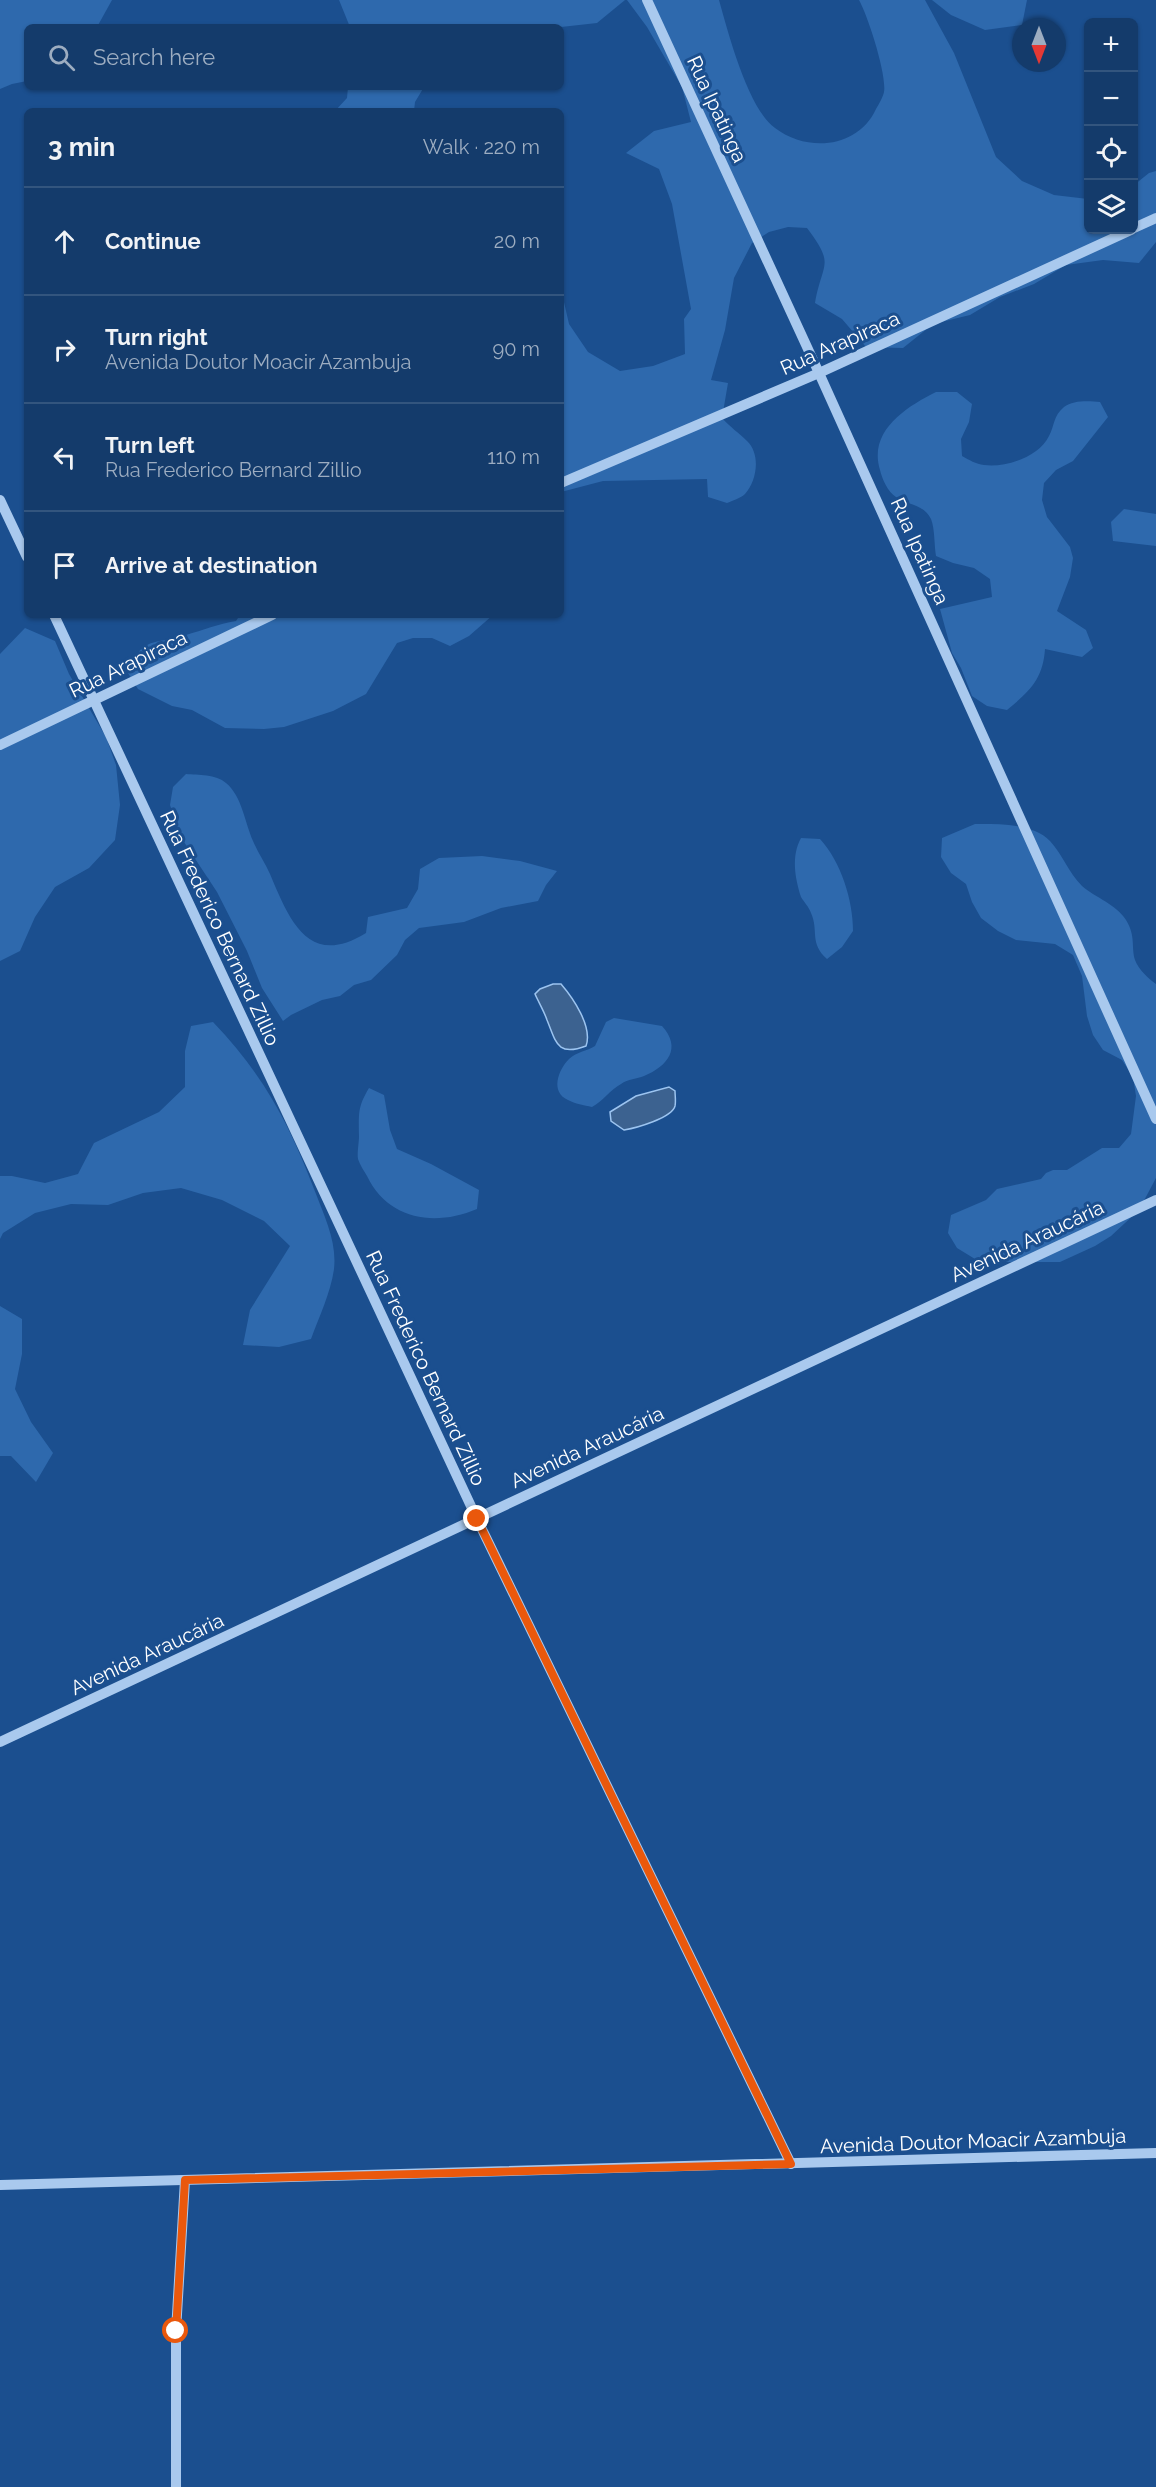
<!DOCTYPE html>
<html lang="en">
<head>
<meta charset="utf-8">
<style>
  body { margin:0; font-family:Raleway,sans-serif; background:#214673; color:#f1f3f6 }
  .controls { position:absolute; right:18px; top:18px; display:grid; overflow:hidden; border-radius:9px; box-shadow:0 2px 4px #0004 }
  .controls button { width:54px; height:54px; display:grid; place-items:center; padding:0; border:0; border-bottom:2px solid #33557e; background:#143b6b; color:#f1f3f6; font:30px sans-serif }
  .compass { position:absolute; left:1012px; top:18px; width:54px; height:54px; border-radius:50%; background:#143b6b; box-shadow:0 2px 4px #0004; rotate:180deg }
  .stop { position:absolute; width:18px; height:18px; margin:-14px; border:4px solid #ea580c; border-radius:50%; background:#fff }
  .stop.end { background:#ea580c; border-color:#fff; box-shadow:0 2px 6px #0008 }
  .list { margin:0; padding:0; list-style:none }
  h2 { display:flex; justify-content:space-between; align-items:center; height:78px; margin:0; padding:0 24px; font-size:26px }
  h2 small { font-size:20px; font-weight:400; color:#9dadc1 }
  .list li { display:grid; grid-template-columns:39px 1fr auto; gap:18px; align-items:center; box-sizing:border-box; height:108px; padding:0 24px; border-top:2px solid #33557e }
  .list b { display:block; font-size:22px; white-space:nowrap }
  .list p { margin:0; font-size:20px; white-space:nowrap; color:#9dadc1 }
  .list em { font-size:20px; font-style:normal; color:#9dadc1 }
  .icon { flex:none; width:33px; height:33px; fill:none; stroke:currentColor; stroke-width:2; stroke-linecap:round; stroke-linejoin:round }
  .map { position:relative; flex:none; width:1156px; height:2487px; overflow:hidden }
  .search { position:absolute; background:#143b6b; box-shadow:0 2px 4px #0004; left:24px; top:24px; width:540px; height:66px; display:flex; align-items:center; gap:15px; box-sizing:border-box; padding:0 21px; border-radius:9px; color:#9dadc1; font-size:22px }
  .panel { position:absolute; background:#143b6b; box-shadow:0 2px 4px #0004; left:24px; top:108px; width:540px; height:510px; border-radius:9px }
  .map>svg:first-child { display:block }
  .green { fill:#2e69ad }
  .water { fill:#3c6290; stroke:#9cc4f0; stroke-width:1.5 }
  .lines { fill:none; stroke-linecap:round; stroke-linejoin:round }
  .minor { stroke:#a9c9ee; stroke-width:10 }
  .route { stroke:#ea580c; stroke-width:8 }
  .labels { text-anchor:middle; dominant-baseline:central; stroke-width:6; stroke-linejoin:round; paint-order:stroke }
  .street-label { font-size:20px; fill:#fff; stroke:#1b4f8f }
</style>
</head>
<body>
<div class="map">
<svg width="1156" height="2487" viewBox="0 0 1156 2487">
  <rect width="100%" height="100%" fill="#1b4f8f"/>
  <!-- green -->
  <g class="green">
    <path d="M 0,0 L 112,0 L 97,27 L 27,27 L 27,81 L 12,84 L 0,89 Z"/>
    <path d="M 339,0 L 625,0 L 597,23 L 561,27 L 350,27 Z"/>
    <path d="M 627,0 L 719,0 C 728,32 748,109 775,128 C 808,153 858,148 876,109 C 879,104 883,97 884,92 C 887,75 868,16 859,0 L 925,0 L 954,53 L 996,157 L 1022,181 L 1054,195 L 1088,199 L 1088,230 L 1134,230 L 1134,185 L 1149,173 L 1156,171 L 1156,242 L 1139,263 L 1103,260 L 1066,265 L 1034,284 L 1000,297 L 970,315 L 933,324 L 903,348 L 866,347 L 842,319 L 815,303 C 822,262 836,266 807,228 L 788,227 L 769,232 L 752,243 L 734,278 L 725,330 L 711,380 L 728,383 L 722,418 C 730,427 739,433 747,441 C 761,454 757,481 745,494 C 741,498 732,501 727,503 L 708,497 L 707,479 L 603,481 L 561,492 L 561,289 L 569,324 L 588,352 L 620,371 L 653,366 L 685,354 L 684,319 L 691,309 L 672,204 L 659,169 L 626,153 L 654,131 L 691,122 L 682,87 L 647,27 Z"/>
    <path d="M 932,0 L 1027,0 L 1022,25 L 985,30 L 951,15 Z"/>
    <path d="M 348,87 L 424,87 L 415,102 L 414,111 L 335,111 L 347,98 Z"/>
    <path d="M 936,392 L 957,392 L 972,404 L 969,422 L 961,439 L 962,456 C 969,460 976,464 984,465 C 1005,468 1039,457 1049,436 C 1055,425 1053,416 1064,407 C 1073,400 1089,401 1100,402 L 1108,417 L 1073,461 L 1056,470 L 1044,483 L 1042,500 L 1047,517 L 1070,547 L 1073,558 L 1070,577 L 1057,611 L 1086,630 L 1093,648 L 1082,657 L 1045,649 C 1043,679 1030,691 1007,710 L 987,706 L 972,696 L 961,668 L 952,653 L 940,609 L 992,597 L 990,579 L 974,568 L 953,563 L 936,556 C 934,545 935,529 931,519 C 924,504 907,505 896,497 C 888,492 882,479 880,470 C 868,431 906,407 936,392 Z"/>
    <path d="M 1124,509 L 1156,514 L 1156,546 L 1113,541 L 1111,522 Z"/>
    <path d="M 240,615 L 493,615 L 469,636 L 450,646 L 432,638 L 413,638 L 397,643 L 366,694 L 333,711 L 284,727 L 264,729 L 225,728 L 192,710 L 172,706 L 138,689 L 128,673 C 143,634 153,646 186,635 C 203,630 218,624 236,621 Z"/>
    <path d="M 25,628 L 55,641 L 69,674 L 106,737 L 116,765 L 120,805 L 115,840 L 89,868 L 55,887 L 35,917 L 20,951 L 0,961 L 0,654 Z"/>
    <path d="M 186,774 C 198,775 216,774 226,783 C 242,796 245,823 253,841 C 258,853 265,863 270,874 C 289,919 308,969 366,933 L 368,917 L 407,908 L 418,889 L 420,869 L 439,858 L 482,856 L 520,861 L 557,871 L 546,885 L 538,901 L 501,908 L 464,922 L 419,928 L 405,940 L 397,955 L 371,980 L 354,985 L 340,996 L 322,1000 L 291,1015 L 283,1021 L 262,988 L 247,951 L 217,892 L 184,842 L 176,823 L 170,805 L 173,787 Z"/>
    <path d="M 975,824 C 997,824 1033,823 1050,841 C 1063,855 1068,872 1082,886 C 1096,898 1116,904 1126,920 C 1136,936 1131,947 1135,960 C 1139,970 1148,978 1156,984 L 1156,1178 L 1139,1210 L 1111,1236 L 1095,1246 L 1060,1262 L 995,1262 L 975,1259 L 957,1248 L 948,1233 L 951,1215 L 986,1200 L 997,1189 L 1041,1179 L 1046,1173 L 1053,1170 L 1067,1170 L 1102,1148 L 1119,1148 L 1131,1134 L 1136,1096 L 1133,1077 L 1122,1060 L 1103,1050 L 1093,1035 L 1087,1016 L 1082,976 L 1073,955 L 1055,944 L 1016,940 L 998,931 L 981,918 L 972,902 L 966,884 L 951,873 L 941,857 L 942,838 Z"/>
    <path d="M 801,838 L 820,839 C 841,862 853,900 853,931 L 842,947 L 827,959 C 809,943 819,931 811,913 C 809,907 804,902 801,897 C 795,878 791,856 801,838 Z"/>
    <path d="M 614,1018 L 662,1026 C 682,1048 668,1066 644,1076 C 637,1079 628,1079 621,1084 C 610,1090 603,1101 592,1107 C 584,1105 575,1104 568,1100 C 550,1092 558,1070 569,1059 C 576,1052 587,1051 595,1046 L 606,1022 Z"/>
    <path d="M 213,1022 C 264,1075 290,1125 316,1194 C 325,1218 337,1242 334,1269 C 331,1292 319,1317 311,1339 L 279,1347 L 243,1345 L 250,1310 L 290,1246 L 264,1221 L 222,1200 L 181,1188 L 143,1193 L 108,1205 L 71,1204 L 35,1213 L 3,1233 L 0,1239 L 0,1176 L 12,1176 L 45,1183 L 78,1174 L 94,1143 L 159,1112 L 185,1087 L 185,1051 L 191,1026 Z"/>
    <path d="M 369,1088 L 384,1095 L 390,1130 L 397,1149 L 431,1164 L 479,1190 L 477,1209 C 435,1227 388,1220 367,1176 C 364,1171 360,1165 358,1159 C 357,1152 359,1143 359,1136 C 359,1114 357,1108 369,1088 Z"/>
    <path d="M 0,1306 L 22,1319 L 22,1354 L 15,1389 L 31,1422 L 53,1453 L 36,1482 L 11,1456 L 0,1456 Z"/>
  </g>
  <!-- water -->
  <g class="water">
    <path d="M 553,984 L 561,984 C 573,998 593,1027 586,1046 C 557,1057 556,1042 547,1020 C 544,1011 539,1003 535,994 L 540,989 Z"/>
    <path d="M 669,1087 L 675,1091 C 675,1095 676,1101 675,1106 C 672,1118 636,1128 624,1130 L 611,1121 L 610,1112 L 636,1096 Z"/>
  </g>
  <g class="lines">
    <!-- minor -->
    <g class="minor">
      <path d="M 647,0 L 819,373 L 1156,1119"/>
      <path d="M 1134,228 L 1156,218"/>
      <path d="M 561,483 L 819,373 L 1131,230"/>
      <path d="M 0,500 L 27,557"/>
      <path d="M 54,615 L 477,1519 L 791,2164"/>
      <path d="M 0,745 L 272,615"/>
      <path d="M 0,1742 L 1156,1200"/>
      <path d="M 0,2185 L 1156,2153"/>
      <path d="M 176,2487 L 176,2331 L 185,2180"/>
    </g>
  </g>
  <g class="lines">
    <!-- route -->
    <path class="route" d="M 176,2331 L 185,2180 L 791,2164 L 477,1519"/>
  </g>
  <g class="labels">
    <!-- street labels -->
    <g class="street-label">
      <text transform="translate(717 109) rotate(65)">Rua Ipatinga</text>
      <text transform="translate(840 343) rotate(-24)">Rua Arapiraca</text>
      <text transform="translate(920 551) rotate(66)">Rua Ipatinga</text>
      <text transform="translate(128 664) rotate(-26)">Rua Arapiraca</text>
      <text transform="translate(220 928) rotate(65)">Rua Frederico Bernard Zillio</text>
      <text transform="translate(1027 1241) rotate(-25)">Avenida Araucária</text>
      <text transform="translate(426 1368) rotate(65)">Rua Frederico Bernard Zillio</text>
      <text transform="translate(587 1447) rotate(-25)">Avenida Araucária</text>
      <text transform="translate(147 1654) rotate(-25)">Avenida Araucária</text>
      <text transform="translate(973 2141) rotate(-2)">Avenida Doutor Moacir Azambuja</text>
    </g>
  </g>
</svg>
<div class="controls">
<button>+</button>
<button>−</button>
<button><svg class="icon" aria-label="locate" viewBox="0 0 24 24"><circle cx="12" cy="12" r="6"/><path d="M12 2v4M12 18v4M2 12h4M18 12h4"/></svg></button>
<button><svg class="icon" aria-label="layers" viewBox="0 0 24 24"><path d="M12 4l9 5-9 5-9-5zM3 14l9 5 9-5"/></svg></button>
</div>
<svg class="compass" viewBox="-18 -18 36 36"><path d="M0-13l5 13h-10z" fill="#e53935"/><path d="M0 13l5-13h-10z" fill="#9dadc1"/></svg>
<div class="stop" style="left:176px;top:2331px"></div>
<div class="stop end" style="left:477px;top:1519px"></div>
<div class="search"><svg class="icon" aria-label="search" viewBox="0 0 24 24"><circle cx="10" cy="10" r="6"/><path d="M15 15l6 6"/></svg>Search here</div>
<section class="panel">
<h2>3 min<small>Walk · 220 m</small></h2>
<ul class="list">
<li><svg class="icon" aria-label="ahead" viewBox="0 0 24 24"><path d="M12 20V5M6 11l6-6 6 6"/></svg><div><b>Continue</b></div><em>20 m</em></li>
<li><svg class="icon" aria-label="right" viewBox="0 0 24 24"><path d="M7 20v-9h11M14 6l5 5-5 5"/></svg><div><b>Turn right</b><p>Avenida Doutor Moacir Azambuja</p></div><em>90 m</em></li>
<li><svg class="icon" aria-label="left" viewBox="0 0 24 24"><path d="M17 20v-9H6M10 6l-5 5 5 5"/></svg><div><b>Turn left</b><p>Rua Frederico Bernard Zillio</p></div><em>110 m</em></li>
<li><svg class="icon" aria-label="arrive" viewBox="0 0 24 24"><path d="M6 21V4h12l-3 4 3 4H6"/></svg><div><b>Arrive at destination</b></div></li>
</ul>
</section>
</div>
</body>
</html>
